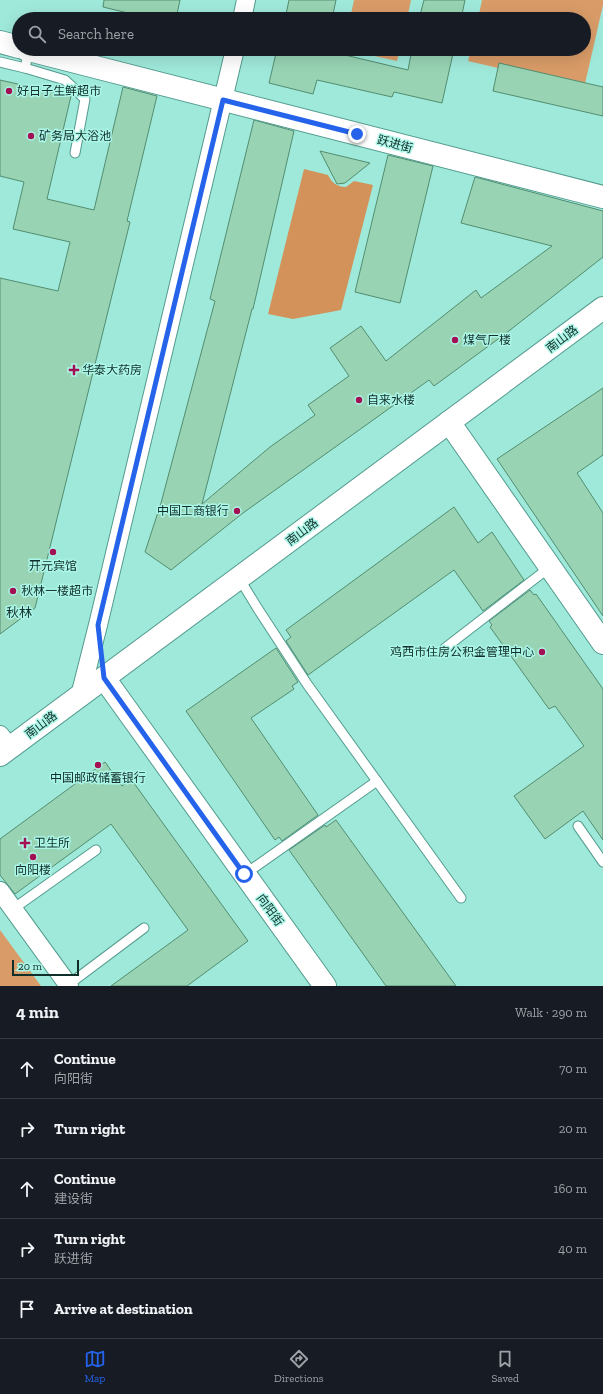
<!DOCTYPE html>
<html lang="en">
<head>
<meta charset="utf-8">
<style>
  body { margin:0; font-family:"Zilla Slab","Noto Sans SC",serif; background:#242831; color:#f1f3f6 }
  .scale { position:absolute; left:12px; bottom:10px; width:67px; box-sizing:border-box; padding-left:4px; border:2px solid #102f2a; border-top:0; font-size:11px; line-height:14px; white-space:nowrap; color:#102f2a; -webkit-text-stroke:3px #acf6e8; paint-order:stroke }
  .stop { position:absolute; width:12px; height:12px; margin:-9px; border:3px solid #2563eb; border-radius:50%; background:#fff }
  .stop.end { background:#2563eb; border-color:#fff; box-shadow:0 1px 4px #0008 }
  .list { margin:0; padding:0; list-style:none }
  h2 { display:flex; justify-content:space-between; align-items:center; height:52px; margin:0; padding:0 16px; font-size:17px }
  h2 small { font-size:13px; font-weight:400; color:#9ea1a6 }
  .list li { display:grid; grid-template-columns:26px 1fr auto; gap:12px; align-items:center; box-sizing:border-box; height:60px; padding:0 16px; border-top:1px solid #363941 }
  .list b { display:block; font-size:15px; white-space:nowrap }
  .list p { margin:0; font-size:13px; white-space:nowrap; color:#9ea1a6 }
  .list em { font-size:13px; font-style:normal; color:#9ea1a6 }
  .icon { flex:none; width:22px; height:22px; fill:none; stroke:currentColor; stroke-width:2; stroke-linecap:round; stroke-linejoin:round }
  .map { position:relative; flex:none; width:603px; height:986px; overflow:hidden }
  .search { position:absolute; background:#171b24; box-shadow:0 4px 16px #0002; left:12px; right:12px; top:12px; height:44px; display:flex; align-items:center; gap:10px; box-sizing:border-box; padding:0 14px; border-radius:22px; color:#9ea1a6; font-size:15px }
  .sheet { height:352px; background:#171b24 }
  nav { display:flex; justify-content:space-around; align-items:center; box-sizing:border-box; height:56px; border-top:1px solid #363941; background:#171b24; font-size:11px; color:#9ea1a6 }
  nav a { display:grid; justify-items:center; gap:2px }
  nav .on { color:#2563eb }
  .map>svg:first-child { display:block }
  .green { fill:#d99c68 }
  .forest { fill:#d2925a }
  .building { fill:#98d4b4; stroke:#538d70 }
  .lines { fill:none; stroke-linecap:round; stroke-linejoin:round }
  .service-casing { stroke:#539c8f; stroke-width:11 }
  .minor-casing { stroke:#539c8f; stroke-width:20 }
  .tertiary-casing { stroke:#539c8f; stroke-width:24 }
  .service { stroke:#fff; stroke-width:9 }
  .minor { stroke:#fff; stroke-width:18 }
  .tertiary { stroke:#fff; stroke-width:22 }
  .route { stroke:#2563eb; stroke-width:5 }
  .poi-dot { fill:#a21053; stroke:#acf6e8; stroke-width:1.5 }
  .labels { text-anchor:middle; dominant-baseline:central; stroke-width:3; stroke-linejoin:round; paint-order:stroke }
  .poi-label { font-size:12px; fill:#102f2a; stroke:#acf6e8; text-anchor:start }
  .street-label { font-size:12px; fill:#102f2a; stroke:#acf6e8 }
  .neighbourhood-label { font-size:13px; fill:#102f2a; stroke:#acf6e8 }
</style>
</head>
<body>
<div class="map">
<svg width="603" height="986" viewBox="0 0 603 986">
  <rect width="100%" height="100%" fill="#9fe9db"/>
  <!-- green -->
  <g class="green">
    <path d="M 354,0 L 411,0 L 407,19 L 350,19 Z"/>
    <path d="M 482,0 L 603,0 L 603,5 L 584,88 L 468,61 L 471,49 L 584,49 L 584,19 L 478,19 Z"/>
    <path d="M 343,49 L 400,49 L 397,61 Z"/>
    <path d="M 0,930 L 41,986 L 0,986 Z"/>
  </g>
  <!-- forest -->
  <path class="forest" d="M 304,169 L 328,175 C 332,183 337,187 346,187 L 354,181 L 373,185 L 341,310 L 293,319 L 268,314 Z"/>
  <!-- building -->
  <g class="building">
    <path d="M 104,0 L 180,0 L 176,19 L 153,19 L 103,7 Z"/>
    <path d="M 289,0 L 336,0 L 332,19 L 285,19 Z"/>
    <path d="M 424,0 L 465,0 L 461,19 L 419,19 Z"/>
    <path d="M 277,49 L 324,49 L 324,50 L 408,70 L 412,49 L 454,49 L 442,103 L 394,92 L 392,97 L 317,80 L 313,94 L 269,83 Z"/>
    <path d="M 499,63 L 603,87 L 603,116 L 493,91 Z"/>
    <path d="M 0,80 L 71,96 L 47,199 L 94,210 L 123,87 L 157,96 L 127,221 L 130,222 L 35,608 L 0,634 L 0,278 L 58,291 L 70,242 L 13,229 L 24,182 L 0,176 Z"/>
    <path d="M 254,120 L 294,131 L 253,309 L 252,309 L 202,504 L 270,447 L 315,415 L 308,405 L 349,376 L 330,348 L 361,326 L 386,361 L 476,290 L 481,298 L 552,246 L 461,223 L 475,177 L 603,211 L 603,257 L 505,334 L 434,386 L 429,380 L 243,513 L 171,570 L 145,552 L 161,503 L 215,301 L 210,299 Z"/>
    <path d="M 320,151 L 370,163 L 345,183 L 337,184 Z"/>
    <path d="M 388,155 L 433,166 L 400,303 L 355,292 Z"/>
    <path d="M 603,388 L 603,455 L 577,473 L 603,513 L 603,616 L 497,459 Z"/>
    <path d="M 454,507 L 478,543 L 492,532 L 524,580 L 483,611 L 454,570 L 308,675 L 286,641 L 291,637 L 286,630 Z"/>
    <path d="M 530,590 L 534,595 L 536,594 L 603,689 L 603,840 L 583,811 L 545,839 L 514,796 L 584,746 L 555,706 L 549,709 L 490,627 L 492,625 L 489,621 Z"/>
    <path d="M 276,648 L 298,682 L 292,686 L 294,689 L 251,718 L 318,815 L 282,841 L 279,837 L 275,840 L 186,711 Z"/>
    <path d="M 105,762 L 122,786 L 131,779 L 248,941 L 187,986 L 111,986 L 188,930 L 111,824 L 15,894 L 0,875 L 0,839 Z"/>
    <path d="M 336,820 L 456,986 L 386,986 L 289,850 L 325,825 L 326,827 Z"/>
  </g>
  <g class="lines">
    <!-- service casing -->
    <g class="service-casing">
      <g id="service">
        <path d="M 29,50 L 25,68 L 65,80 L 85,99 L 75,153"/>
        <path d="M 0,62 L 25,68"/>
        <path d="M 239,578 L 258,609 L 307,684 L 461,898"/>
        <path d="M 445,648 L 550,567"/>
        <path d="M 578,826 L 603,862"/>
        <path d="M 245,874 L 377,781"/>
        <path d="M 13,909 L 96,850"/>
        <path d="M 68,985 L 144,928"/>
      </g>
    </g>
    <!-- minor casing -->
    <g class="minor-casing">
      <g id="minor">
        <path d="M 242,19 L 246,0"/>
        <path d="M 80,696 L 98,625 L 235,49"/>
        <path d="M 0,735 L 10,748"/>
        <path d="M 0,891 L 69,986"/>
      </g>
    </g>
    <!-- tertiary casing -->
    <g class="tertiary-casing">
      <g id="tertiary">
        <path d="M 0,42 L 19,47"/>
        <path d="M 25,49 L 603,197"/>
        <path d="M 449,422 L 603,643"/>
        <path d="M 104,678 L 325,986"/>
        <path d="M 0,755 L 603,308"/>
      </g>
    </g>
    <!-- service -->
    <use href="#service" class="service"/>
    <!-- minor -->
    <use href="#minor" class="minor"/>
    <!-- tertiary -->
    <use href="#tertiary" class="tertiary"/>
  </g>
  <g class="lines">
    <!-- route -->
    <path class="route" d="M 244,874 L 104,678 L 98,625 L 223,100 L 357,134"/>
  </g>
  <!-- markers -->
  <g class="poi-dot">
    <circle cx="9" cy="91" r="4"/>
    <circle cx="31" cy="136" r="4"/>
    <circle cx="455" cy="340" r="4"/>
    <path d="M72 364h4v4h4v4h-4v4h-4v-4h-4v-4h4z"/>
    <circle cx="359" cy="400" r="4"/>
    <circle cx="237" cy="511" r="4"/>
    <circle cx="53" cy="552" r="4"/>
    <circle cx="13" cy="591" r="4"/>
    <circle cx="542" cy="652" r="4"/>
    <circle cx="98" cy="765" r="4"/>
    <path d="M23 837h4v4h4v4h-4v4h-4v-4h-4v-4h4z"/>
    <circle cx="33" cy="857" r="4"/>
  </g>
  <g class="labels">
    <!-- poi labels -->
    <g class="poi-label">
      <text x="17" y="91">好日子生鲜超市</text>
      <text x="39" y="136">矿务局大浴池</text>
      <text x="463" y="340">煤气厂楼</text>
      <text x="82" y="370">华泰大药房</text>
      <text x="367" y="400">自来水楼</text>
      <text x="229" y="511" text-anchor="end">中国工商银行</text>
      <text x="53" y="566" text-anchor="middle">开元宾馆</text>
      <text x="21" y="591">秋林一楼超市</text>
      <text x="534" y="652" text-anchor="end">鸡西市住房公积金管理中心</text>
      <text x="98" y="778" text-anchor="middle">中国邮政储蓄银行</text>
      <text x="34" y="843">卫生所</text>
      <text x="33" y="870" text-anchor="middle">向阳楼</text>
    </g>
    <!-- street labels -->
    <g class="street-label">
      <text transform="translate(395 144) rotate(15)">跃进街</text>
      <text transform="translate(562 339) rotate(-37)">南山路</text>
      <text transform="translate(302 532) rotate(-37)">南山路</text>
      <text transform="translate(41 725) rotate(-37)">南山路</text>
      <text transform="translate(270 910) rotate(54)">向阳街</text>
    </g>
    <!-- neighbourhood labels -->
    <g class="neighbourhood-label">
      <text x="19" y="612">秋林</text>
    </g>
  </g>
</svg>
<div class="scale">20 m</div>
<div class="stop" style="left:244px;top:874px"></div>
<div class="stop end" style="left:357px;top:134px"></div>
<div class="search"><svg class="icon" aria-label="search" viewBox="0 0 24 24"><circle cx="10" cy="10" r="6"/><path d="M15 15l6 6"/></svg>Search here</div>
</div>
<section class="sheet">
<h2>4 min<small>Walk · 290 m</small></h2>
<ul class="list">
<li><svg class="icon" aria-label="ahead" viewBox="0 0 24 24"><path d="M12 20V5M6 11l6-6 6 6"/></svg><div><b>Continue</b><p>向阳街</p></div><em>70 m</em></li>
<li><svg class="icon" aria-label="right" viewBox="0 0 24 24"><path d="M7 20v-9h11M14 6l5 5-5 5"/></svg><div><b>Turn right</b></div><em>20 m</em></li>
<li><svg class="icon" aria-label="ahead" viewBox="0 0 24 24"><path d="M12 20V5M6 11l6-6 6 6"/></svg><div><b>Continue</b><p>建设街</p></div><em>160 m</em></li>
<li><svg class="icon" aria-label="right" viewBox="0 0 24 24"><path d="M7 20v-9h11M14 6l5 5-5 5"/></svg><div><b>Turn right</b><p>跃进街</p></div><em>40 m</em></li>
<li><svg class="icon" aria-label="arrive" viewBox="0 0 24 24"><path d="M6 21V4h12l-3 4 3 4H6"/></svg><div><b>Arrive at destination</b></div></li>
</ul>
</section>
<nav>
<a class="on"><svg class="icon" aria-label="map" viewBox="0 0 24 24"><path d="M3 6l6-2 6 2 6-2v14l-6 2-6-2-6 2zM9 4v14M15 6v14"/></svg>Map</a>
<a><svg class="icon" aria-label="directions" viewBox="0 0 24 24"><path d="M12 3l9 9-9 9-9-9zM9 14v-3h6M13 9l2 2-2 2"/></svg>Directions</a>
<a><svg class="icon" aria-label="saved" viewBox="0 0 24 24"><path d="M7 4h10v16l-5-4-5 4z"/></svg>Saved</a>
</nav>
</body>
</html>
